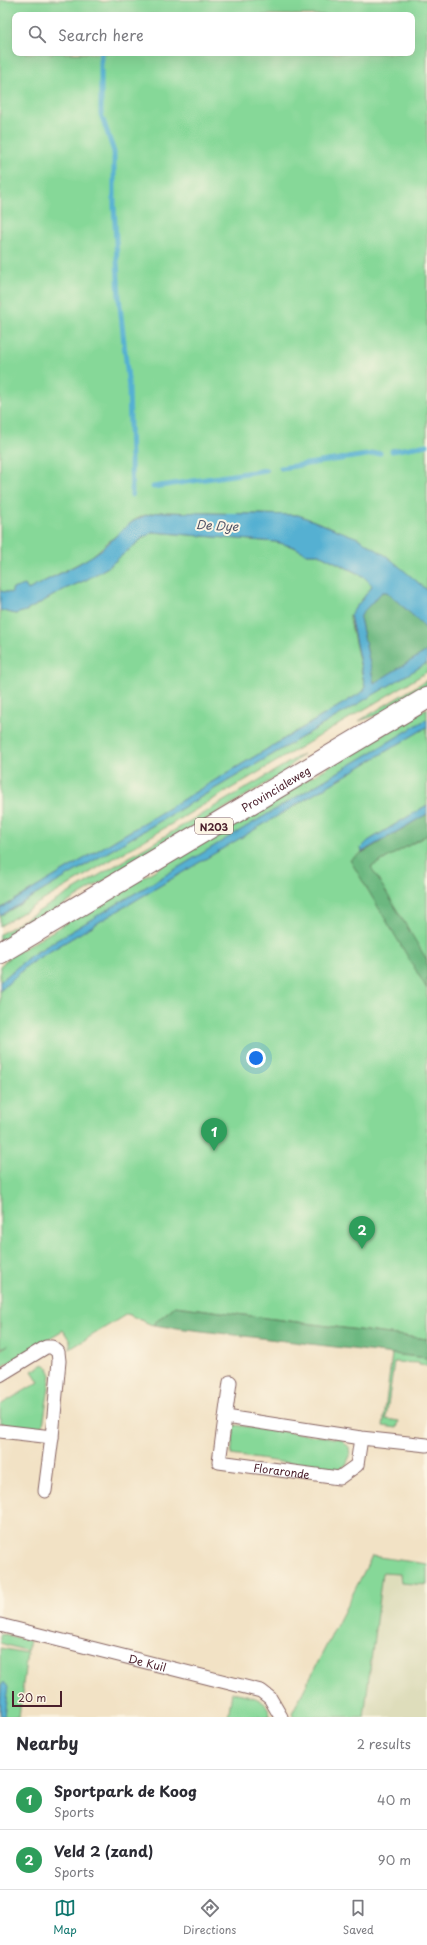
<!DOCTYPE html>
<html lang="en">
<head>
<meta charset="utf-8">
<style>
  body { margin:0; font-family:"Playpen Sans",sans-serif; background:#f7f7f7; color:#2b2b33 }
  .scale { position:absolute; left:12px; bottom:10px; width:50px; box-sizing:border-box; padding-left:4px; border:2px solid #4a1f2b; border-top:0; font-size:11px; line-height:14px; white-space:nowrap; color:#4a1f2b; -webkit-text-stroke:3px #fcf5e5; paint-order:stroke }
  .you { position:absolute; left:256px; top:1058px; width:14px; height:14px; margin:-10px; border:3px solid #fff; border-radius:50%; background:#1a73e8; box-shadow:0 0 0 6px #1a73e833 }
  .badge { display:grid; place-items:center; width:26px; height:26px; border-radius:50%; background:#0f766e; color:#fff; font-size:13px; font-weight:700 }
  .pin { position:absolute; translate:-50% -33px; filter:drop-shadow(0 1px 2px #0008) }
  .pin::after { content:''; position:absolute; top:21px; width:14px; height:12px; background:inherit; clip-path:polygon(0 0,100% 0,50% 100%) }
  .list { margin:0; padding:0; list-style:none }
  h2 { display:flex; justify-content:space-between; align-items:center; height:52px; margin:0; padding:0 16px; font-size:17px }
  h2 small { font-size:13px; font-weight:400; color:#7c7c81 }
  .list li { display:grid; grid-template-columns:26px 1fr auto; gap:12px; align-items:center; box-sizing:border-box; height:60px; padding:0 16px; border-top:1px solid #e1e1e2 }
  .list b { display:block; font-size:15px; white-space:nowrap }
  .list p { margin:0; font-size:13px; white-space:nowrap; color:#7c7c81 }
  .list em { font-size:13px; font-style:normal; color:#7c7c81 }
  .icon { flex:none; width:22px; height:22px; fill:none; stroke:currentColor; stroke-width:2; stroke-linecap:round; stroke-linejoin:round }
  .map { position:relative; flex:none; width:427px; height:1717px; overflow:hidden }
  .search { position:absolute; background:#fff; box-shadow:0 4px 16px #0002; left:12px; right:12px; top:12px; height:44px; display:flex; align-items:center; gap:10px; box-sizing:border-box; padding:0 14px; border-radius:8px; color:#7c7c81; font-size:15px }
  .sheet { height:172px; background:#fff }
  nav { display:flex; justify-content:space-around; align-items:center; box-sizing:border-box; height:56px; border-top:1px solid #e1e1e2; background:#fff; font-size:11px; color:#7c7c81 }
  nav a { display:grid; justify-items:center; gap:2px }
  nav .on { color:#0f766e }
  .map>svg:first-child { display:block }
  .built { fill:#deddbb }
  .green { fill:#86d898; stroke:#687c62; fill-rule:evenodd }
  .forest { fill:#6cb880; stroke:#5b6c56 }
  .water { fill:#54b0d2; stroke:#4f687e }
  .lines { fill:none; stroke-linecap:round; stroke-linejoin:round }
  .stream { stroke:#54b0d2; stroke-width:5 }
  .minor-casing { stroke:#856361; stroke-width:15 }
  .primary-casing { stroke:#856361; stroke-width:23 }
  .minor { stroke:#fff; stroke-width:13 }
  .primary { stroke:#fff; stroke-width:21 }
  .labels { text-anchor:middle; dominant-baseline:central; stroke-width:4; stroke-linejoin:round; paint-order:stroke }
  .shield { fill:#fcf5e5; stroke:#7f5f63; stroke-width:1 }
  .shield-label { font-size:10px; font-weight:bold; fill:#4a1f2b }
  .street-label { font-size:11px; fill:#4a1f2b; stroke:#fcf5e5 }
  .water-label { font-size:12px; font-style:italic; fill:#4e5265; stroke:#fcf5e5 }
</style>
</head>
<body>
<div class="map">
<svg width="427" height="1717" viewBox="0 0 427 1717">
  <rect width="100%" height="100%" fill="#fcf5e5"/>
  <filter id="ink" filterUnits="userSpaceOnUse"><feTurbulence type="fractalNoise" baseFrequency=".025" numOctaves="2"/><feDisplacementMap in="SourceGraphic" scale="8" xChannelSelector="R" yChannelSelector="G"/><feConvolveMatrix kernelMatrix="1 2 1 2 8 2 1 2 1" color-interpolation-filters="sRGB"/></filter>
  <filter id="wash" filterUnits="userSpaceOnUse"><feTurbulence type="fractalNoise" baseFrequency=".012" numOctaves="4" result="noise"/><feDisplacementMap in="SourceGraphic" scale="16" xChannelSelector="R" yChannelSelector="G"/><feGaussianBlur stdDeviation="0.9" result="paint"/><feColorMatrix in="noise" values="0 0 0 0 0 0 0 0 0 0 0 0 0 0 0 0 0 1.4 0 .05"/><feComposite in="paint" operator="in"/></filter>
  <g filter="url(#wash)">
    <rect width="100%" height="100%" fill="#f2e2c5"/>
    <!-- built -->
    <path class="built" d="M 382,1572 L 427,1578 L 427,1717 L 364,1717 Z"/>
    <!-- green -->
    <g class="green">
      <path d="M 0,0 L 98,0 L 103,2 L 112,0 L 427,0 L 427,444 L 391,449 L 392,452 L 427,447 L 427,590 L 407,574 L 333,528 L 298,515 L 161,512 L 142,516 L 133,521 L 91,557 L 28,590 L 25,585 L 12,593 L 0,591 ZM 15,15 L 412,15 L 412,53 L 15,53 ZM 380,451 L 381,454 L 280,470 L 279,467 ZM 267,468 L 269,471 L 155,488 L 154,486 Z"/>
      <path d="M 153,532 L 276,542 L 294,547 L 307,554 L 319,554 L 363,576 L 372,585 L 371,588 L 350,615 L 350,620 L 365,687 L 364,691 L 0,909 L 0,610 L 15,614 L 26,611 L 65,589 L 86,580 L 108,567 L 143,538 Z"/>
      <path d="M 427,663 L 427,672 L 0,926 L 0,916 Z"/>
      <path d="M 427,680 L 427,687 L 386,712 L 359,721 Z"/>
      <path d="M 427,708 L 427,719 L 30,956 L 0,982 L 0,966 L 11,956 Z"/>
      <path d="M 427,727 L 427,805 L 368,841 L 361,848 L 362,852 L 361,854 L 369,868 L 427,835 L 427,1339 L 175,1306 L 152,1325 L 127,1314 L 70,1349 L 70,1341 L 63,1330 L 0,1368 L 0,1350 L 8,1345 L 0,1348 L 0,991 L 28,965 L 37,959 Z"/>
      <path d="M 303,754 L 282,774 L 0,943 L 0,934 Z"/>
      <path d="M 392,1354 L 427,1358 L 427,1366 L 419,1365 L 419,1363 L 394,1362 L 386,1419 L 399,1421 L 397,1428 L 383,1426 Z"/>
      <path d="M 44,1364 L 48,1368 L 51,1375 L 43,1425 L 38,1428 L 0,1423 L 0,1405 L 39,1382 L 32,1371 Z"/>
      <path d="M 235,1425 L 341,1439 L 349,1447 L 350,1456 L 346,1465 L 337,1470 L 231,1455 Z"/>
      <path d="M 372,1556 L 427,1564 L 427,1585 L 401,1583 L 400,1574 L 382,1573 L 364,1717 L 293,1717 L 292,1713 Z"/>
      <path d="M 0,1633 L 30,1641 L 27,1651 L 0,1643 Z"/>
      <path d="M 0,1648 L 27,1653 L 19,1717 L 0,1717 Z"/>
      <path d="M 232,1692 C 247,1695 270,1698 270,1717 L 228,1717 Z"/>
    </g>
    <!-- forest -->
    <g class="forest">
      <path d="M 382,592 L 387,592 L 422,624 L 427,631 L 427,651 L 374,683 L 360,618 L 363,612 Z"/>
      <path d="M 427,814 L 427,835 L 371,867 L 427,960 L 427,989 L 350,860 Z"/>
      <path d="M 175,1306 L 427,1339 L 427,1358 L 152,1325 Z"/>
    </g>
    <!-- water -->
    <g class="water">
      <path d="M 161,512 L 298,515 L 358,538 L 388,557 L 427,590 L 427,631 L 422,624 L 387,592 L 382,592 L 363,612 L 360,618 L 374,683 L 427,651 L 427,663 L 0,916 L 0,909 L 364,691 L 365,687 L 350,615 L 371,588 L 372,585 L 363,576 L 319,554 L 307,554 L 294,547 L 276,542 L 153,532 L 143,538 L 108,567 L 86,580 L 65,589 L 26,611 L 15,614 L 0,610 L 0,591 L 12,593 L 12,589 L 25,585 L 28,590 C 49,578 72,569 92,556 C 118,540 125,516 161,512 Z"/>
      <path d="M 427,719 L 427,727 L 37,959 L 28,965 L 0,991 L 0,982 L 30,956 Z"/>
      <path d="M 427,805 L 427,814 L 362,852 L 361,848 L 368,841 Z"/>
      <path d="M 4,1682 L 8,1687 L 4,1717 L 0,1717 L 1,1686 Z"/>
    </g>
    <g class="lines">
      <!-- stream -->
      <g class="stream">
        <path d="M 101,53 L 101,114 L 114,152 L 114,205 L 119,297 L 129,388 L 132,495"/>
        <path d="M 392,451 L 427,445"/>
        <path d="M 281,468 L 380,453"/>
        <path d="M 153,487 L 266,470"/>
      </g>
    </g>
  </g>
  <g filter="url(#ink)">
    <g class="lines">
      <!-- minor casing -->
      <g class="minor-casing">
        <g id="minor">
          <path d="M 0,1375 L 46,1347 L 52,1347 L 58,1352 L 59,1361 L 52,1437 L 0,1431"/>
          <path id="s1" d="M 230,1382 L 219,1462 L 339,1478 L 357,1465 L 361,1438"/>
          <path d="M 226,1417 L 361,1438 L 427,1445"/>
          <path d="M 45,1491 L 52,1437"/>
          <path id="s2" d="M 0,1625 L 261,1691 L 270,1698 L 281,1717"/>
        </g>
      </g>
      <!-- primary casing -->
      <g class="primary-casing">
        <g id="primary">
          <path id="s3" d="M 0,953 L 427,698"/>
        </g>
      </g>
      <!-- minor -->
      <use href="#minor" class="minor"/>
      <!-- primary -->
      <use href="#primary" class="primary"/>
    </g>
  </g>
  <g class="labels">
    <!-- shield labels -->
    <rect class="shield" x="195" y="818" width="38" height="16" rx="3"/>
    <g class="shield-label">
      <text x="214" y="826">N203</text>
    </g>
    <!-- street labels -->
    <g class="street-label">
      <text stroke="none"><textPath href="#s3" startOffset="321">Provincialeweg</textPath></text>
      <text stroke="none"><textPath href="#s1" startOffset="144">Floraronde</textPath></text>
      <text stroke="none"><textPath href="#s2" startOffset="152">De Kuil</textPath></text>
    </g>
    <!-- water labels -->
    <g class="water-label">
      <text transform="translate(217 525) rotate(3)">De Dye</text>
    </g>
  </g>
</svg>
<div class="scale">20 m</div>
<div class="you"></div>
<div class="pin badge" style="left:214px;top:1151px;background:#2e9e5b">1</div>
<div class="pin badge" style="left:362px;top:1249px;background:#2e9e5b">2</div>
<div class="search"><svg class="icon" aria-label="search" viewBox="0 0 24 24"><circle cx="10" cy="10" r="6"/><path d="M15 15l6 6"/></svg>Search here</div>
</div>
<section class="sheet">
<h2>Nearby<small>2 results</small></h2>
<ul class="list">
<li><span class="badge" style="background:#2e9e5b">1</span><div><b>Sportpark de Koog</b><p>Sports</p></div><em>40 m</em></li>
<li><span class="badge" style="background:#2e9e5b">2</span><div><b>Veld 2 (zand)</b><p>Sports</p></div><em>90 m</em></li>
</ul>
</section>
<nav>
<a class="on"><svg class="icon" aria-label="map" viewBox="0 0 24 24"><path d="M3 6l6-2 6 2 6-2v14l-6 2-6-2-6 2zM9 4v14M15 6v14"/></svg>Map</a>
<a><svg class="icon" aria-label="directions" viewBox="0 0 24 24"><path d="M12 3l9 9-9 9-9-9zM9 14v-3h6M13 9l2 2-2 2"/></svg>Directions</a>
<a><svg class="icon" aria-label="saved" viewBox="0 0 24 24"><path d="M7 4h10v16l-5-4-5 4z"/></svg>Saved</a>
</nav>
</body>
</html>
